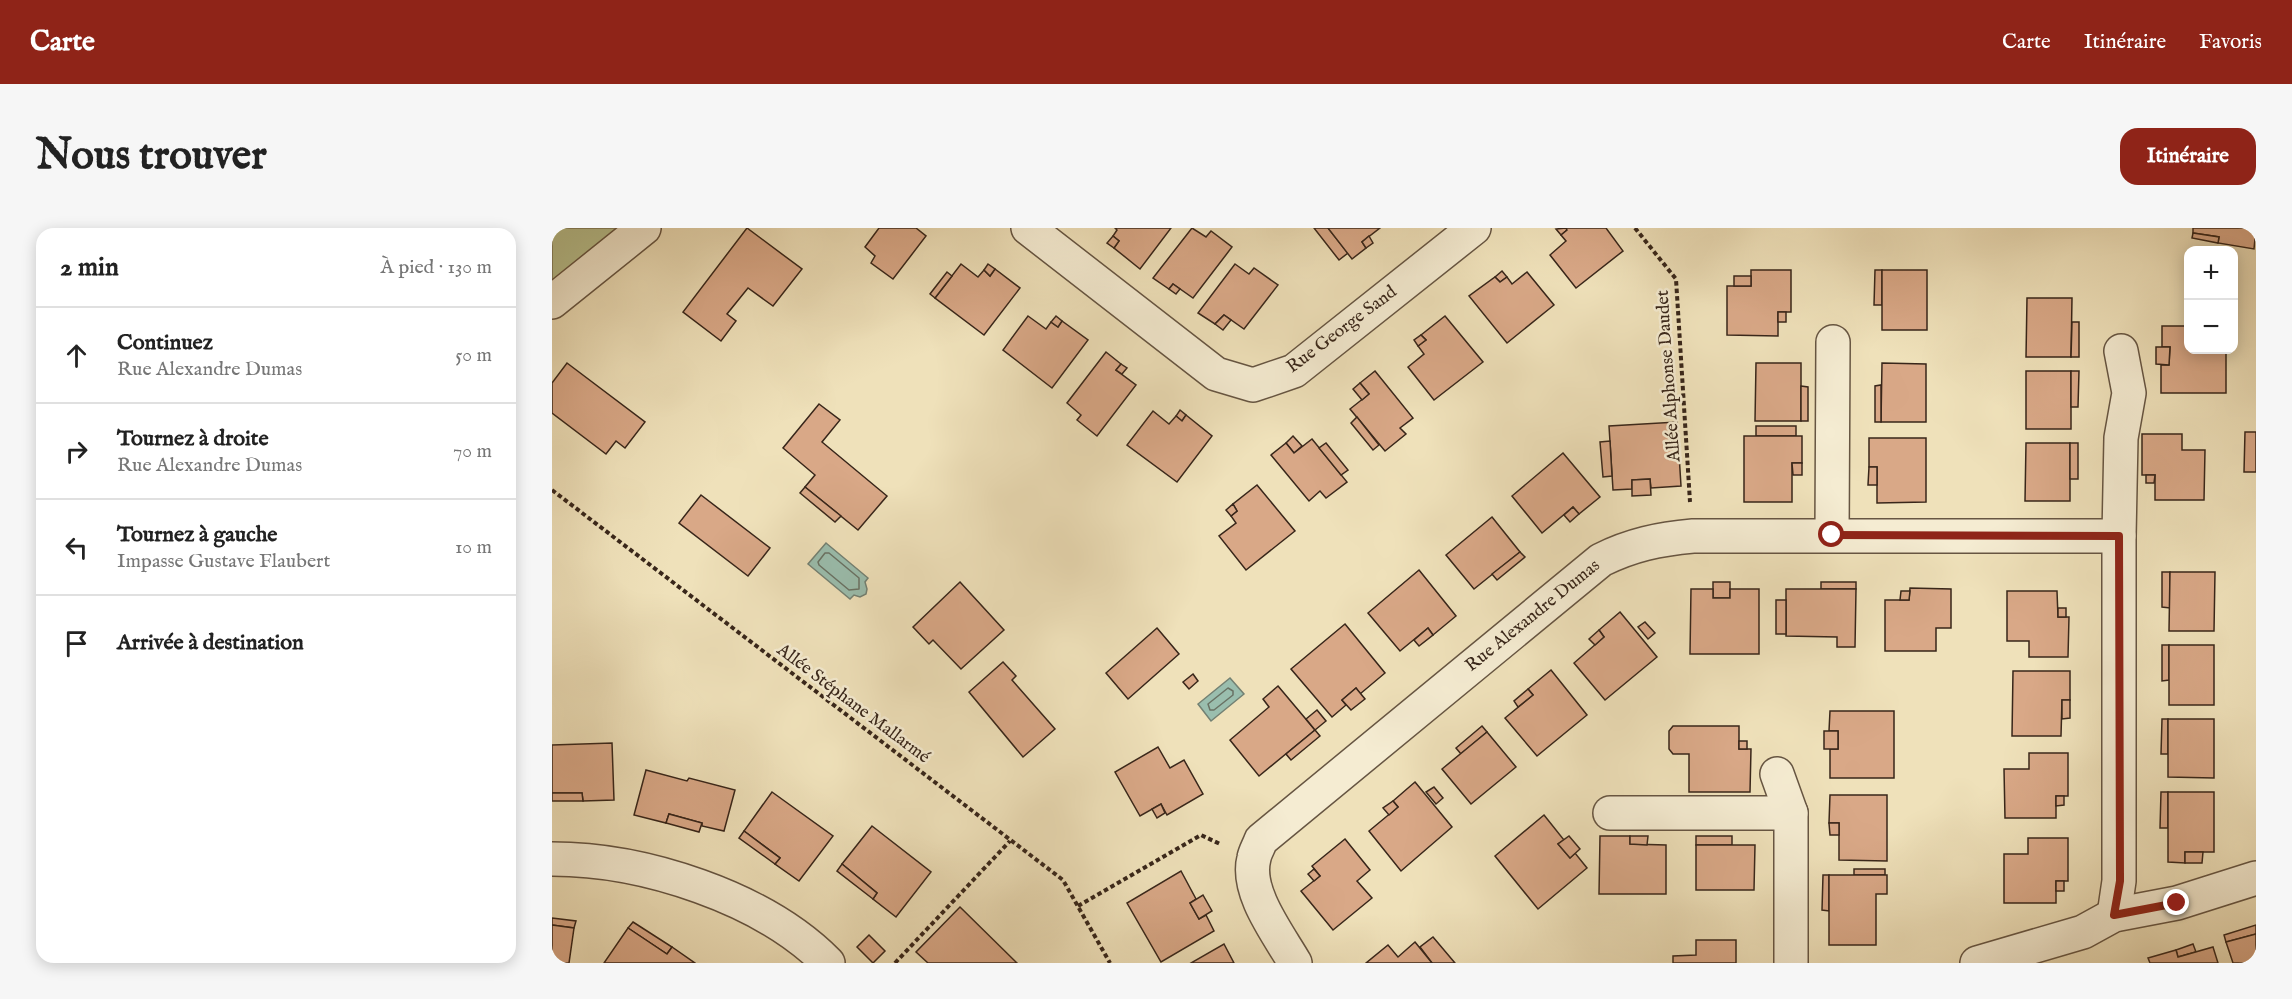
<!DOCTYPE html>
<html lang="fr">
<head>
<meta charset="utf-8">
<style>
  body { margin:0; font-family:"IM FELL English",serif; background:#f6f6f6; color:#222 }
  .controls { position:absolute; right:18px; top:18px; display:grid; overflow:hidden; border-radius:12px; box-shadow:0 3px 15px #0003 }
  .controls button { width:54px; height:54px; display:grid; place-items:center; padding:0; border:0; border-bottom:2px solid #e0e0e0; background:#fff; color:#222; font:30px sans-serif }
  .stop { position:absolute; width:18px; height:18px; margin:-14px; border:4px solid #8f2418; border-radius:50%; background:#fff }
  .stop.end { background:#8f2418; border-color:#fff; box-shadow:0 2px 6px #0008 }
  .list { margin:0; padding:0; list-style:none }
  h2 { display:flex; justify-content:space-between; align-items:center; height:78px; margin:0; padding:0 24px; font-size:26px }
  h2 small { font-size:20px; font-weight:400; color:#767676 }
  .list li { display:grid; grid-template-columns:39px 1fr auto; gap:18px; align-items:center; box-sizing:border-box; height:96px; padding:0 24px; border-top:2px solid #e0e0e0 }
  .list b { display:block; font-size:22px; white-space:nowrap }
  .list p { margin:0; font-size:20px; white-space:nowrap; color:#767676 }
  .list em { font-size:20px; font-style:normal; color:#767676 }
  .icon { flex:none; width:33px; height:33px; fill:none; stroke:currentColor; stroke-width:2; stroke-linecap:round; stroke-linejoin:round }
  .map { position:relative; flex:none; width:1704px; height:735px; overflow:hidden; border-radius:18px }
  header { display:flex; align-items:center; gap:36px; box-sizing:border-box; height:84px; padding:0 30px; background:#8f2418; color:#fff }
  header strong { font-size:28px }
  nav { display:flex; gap:33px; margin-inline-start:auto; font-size:21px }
  .intro { display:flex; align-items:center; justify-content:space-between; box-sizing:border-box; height:144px; padding:0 36px }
  h1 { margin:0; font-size:42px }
  .button { padding:15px 27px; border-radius:18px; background:#8f2418; color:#fff; font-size:21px; font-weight:700 }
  main { display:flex; gap:36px; padding:0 36px }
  aside { flex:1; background:#fff; border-radius:18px; box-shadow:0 3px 15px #0003 }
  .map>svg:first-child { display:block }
  .green { fill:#b9c390; stroke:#787455; stroke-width:1.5 }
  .water { fill:#9abeae; stroke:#738173; stroke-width:1.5 }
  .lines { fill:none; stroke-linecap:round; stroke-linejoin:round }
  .shore { stroke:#697264; stroke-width:1.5 }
  .building { fill:#d9a887; stroke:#38261a; stroke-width:1.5 }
  .minor-casing { stroke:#665542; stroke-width:36 }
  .path { stroke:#38261a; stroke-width:4; stroke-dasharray:4.5 3; stroke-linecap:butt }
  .minor { stroke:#f5ecd2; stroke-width:33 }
  .route { stroke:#8f2418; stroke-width:8 }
  .labels { text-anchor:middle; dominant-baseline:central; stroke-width:5; stroke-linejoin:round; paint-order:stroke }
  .street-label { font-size:18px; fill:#38261a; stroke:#f5ecd2 }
</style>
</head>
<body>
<header>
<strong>Carte</strong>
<nav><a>Carte</a><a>Itinéraire</a><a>Favoris</a></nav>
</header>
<div class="intro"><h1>Nous trouver</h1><a class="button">Itinéraire</a></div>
<main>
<aside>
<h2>2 min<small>À pied · 130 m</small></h2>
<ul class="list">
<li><svg class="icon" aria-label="ahead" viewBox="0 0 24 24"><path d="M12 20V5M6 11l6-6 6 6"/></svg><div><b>Continuez</b><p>Rue Alexandre Dumas</p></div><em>50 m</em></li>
<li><svg class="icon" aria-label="right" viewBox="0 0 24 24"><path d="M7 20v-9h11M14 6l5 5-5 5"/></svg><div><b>Tournez à droite</b><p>Rue Alexandre Dumas</p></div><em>70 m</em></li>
<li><svg class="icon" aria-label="left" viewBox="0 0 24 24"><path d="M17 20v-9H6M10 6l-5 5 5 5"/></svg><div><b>Tournez à gauche</b><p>Impasse Gustave Flaubert</p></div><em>10 m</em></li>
<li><svg class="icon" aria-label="arrive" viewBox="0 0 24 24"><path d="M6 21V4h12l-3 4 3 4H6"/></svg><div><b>Arrivée à destination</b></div></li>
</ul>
</aside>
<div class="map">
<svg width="1704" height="735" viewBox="0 0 1704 735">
  <rect width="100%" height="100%" fill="#efe1ba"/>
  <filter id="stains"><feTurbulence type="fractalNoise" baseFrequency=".00333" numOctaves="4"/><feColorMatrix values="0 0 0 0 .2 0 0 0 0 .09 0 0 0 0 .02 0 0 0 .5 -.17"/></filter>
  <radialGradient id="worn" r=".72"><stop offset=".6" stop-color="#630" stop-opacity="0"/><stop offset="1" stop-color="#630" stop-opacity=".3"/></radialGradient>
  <!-- green -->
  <path class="green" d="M 0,0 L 74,0 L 0,59 Z"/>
  <!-- water -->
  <g class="water">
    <path d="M 274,315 L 316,350 L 313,354 L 315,361 L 314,366 L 308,369 L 302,367 L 298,371 L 256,336 Z"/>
    <path d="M 678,450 L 692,466 L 659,493 L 646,476 Z"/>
  </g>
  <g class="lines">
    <!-- shore -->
    <g class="shore">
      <path d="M 273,325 L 277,325 L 307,350 L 307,361 L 297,362 L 267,337 L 266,334 Z"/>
      <path d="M 676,460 L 681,463 L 681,467 L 662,482 L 658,482 L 656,476 Z"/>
    </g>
  </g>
  <!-- building -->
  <g class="building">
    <path d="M 195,0 L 250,41 L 221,78 L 196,60 L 175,86 L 184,93 L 169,113 L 131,84 Z"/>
    <path d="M 327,0 L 364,0 L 374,8 L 341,51 L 319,35 L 323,28 L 313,19 Z"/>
    <path d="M 563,0 L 619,0 L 588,41 L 562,20 L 567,13 L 561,8 L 565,2 Z"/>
    <path d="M 640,0 L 654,9 L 659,3 L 680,19 L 641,70 L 621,56 L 617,61 L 601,50 Z"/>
    <path d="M 762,0 L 776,0 L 796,25 L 787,32 Z"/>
    <path d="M 776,0 L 828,0 L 810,14 L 814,20 L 800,31 Z"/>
    <path d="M 1014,0 L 1015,2 L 1009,7 L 1004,1 Z"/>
    <path d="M 1014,0 L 1054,0 L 1071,23 L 1024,60 L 998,27 L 1014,13 L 1009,7 L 1015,2 Z"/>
    <path d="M 1641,0 L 1704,0 L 1702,21 L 1666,15 L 1667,9 L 1641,5 Z"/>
    <path d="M 1641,5 L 1667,9 L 1666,15 L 1640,10 Z"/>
    <path d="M 561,8 L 567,13 L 562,20 L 555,15 Z"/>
    <path d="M 817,8 L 821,15 L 814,20 L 810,14 Z"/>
    <path d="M 409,36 L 426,49 L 432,42 L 438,48 L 443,41 L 468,60 L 432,107 L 383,70 Z"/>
    <path d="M 436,36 L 443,41 L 438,48 L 432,42 Z"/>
    <path d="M 683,36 L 697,46 L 702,40 L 726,57 L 692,101 L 672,87 L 663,96 L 646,85 Z"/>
    <path d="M 1199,42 L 1239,42 L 1239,84 L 1226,84 L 1226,108 L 1175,107 L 1175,58 L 1199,58 Z"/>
    <path d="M 1323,42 L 1330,42 L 1330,77 L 1322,77 Z"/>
    <rect x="1330" y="42" width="45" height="60"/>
    <path d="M 950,43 L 955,49 L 948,54 L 943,49 Z"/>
    <path d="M 395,44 L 400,48 L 383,70 L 378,66 Z"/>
    <path d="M 975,44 L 1002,77 L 955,115 L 917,68 L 943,49 L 948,54 L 955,49 L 960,56 Z"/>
    <rect x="1182" y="48" width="17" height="10"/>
    <path d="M 621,56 L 628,61 L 624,66 L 617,61 Z"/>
    <path d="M 1475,70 L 1520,70 L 1519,129 L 1474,129 Z"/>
    <rect x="1226" y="84" width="8" height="10"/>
    <path d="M 672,87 L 679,92 L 671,102 L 663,96 Z"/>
    <path d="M 476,88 L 494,101 L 499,94 L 506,99 L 510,93 L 536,112 L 500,160 L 451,122 Z"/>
    <path d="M 504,88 L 510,93 L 506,99 L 499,94 Z"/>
    <path d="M 893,88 L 931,134 L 882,172 L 856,139 L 872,126 L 866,118 L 874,112 L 869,107 Z"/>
    <path d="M 1520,94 L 1527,94 L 1527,129 L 1519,129 Z"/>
    <path d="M 1610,98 L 1636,98 L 1636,122 L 1674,122 L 1674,165 L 1609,165 L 1609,137 L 1617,137 L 1618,119 L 1610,119 Z"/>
    <path d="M 869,107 L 874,112 L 866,118 L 862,112 Z"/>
    <path d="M 1604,119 L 1618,119 L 1617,137 L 1604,136 Z"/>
    <path d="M 554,124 L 569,136 L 564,142 L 584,157 L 545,208 L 525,192 L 529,187 L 515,175 Z"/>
    <path d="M 15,135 L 93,194 L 73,220 L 64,213 L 54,226 L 0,185 L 0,155 Z"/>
    <path d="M 1204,135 L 1249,135 L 1249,193 L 1203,193 Z"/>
    <path d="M 1330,135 L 1374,136 L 1374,194 L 1329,194 Z"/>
    <path d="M 569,136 L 575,140 L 570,146 L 564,142 Z"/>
    <path d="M 823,143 L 861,190 L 848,200 L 854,206 L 833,223 L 798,181 L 817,166 L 808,155 Z"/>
    <rect x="1474" y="143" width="45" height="58"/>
    <path d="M 1519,143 L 1527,143 L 1526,179 L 1519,179 Z"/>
    <path d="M 808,155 L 817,166 L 810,172 L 801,161 Z"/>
    <path d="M 1329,157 L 1329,194 L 1323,194 L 1323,158 Z"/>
    <path d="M 1249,158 L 1256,159 L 1256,193 L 1249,193 Z"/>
    <path d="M 267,176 L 288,192 L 270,214 L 335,268 L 306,302 L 253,259 L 263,247 L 231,220 Z"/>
    <path d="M 628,182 L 634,187 L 630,193 L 624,188 Z"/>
    <path d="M 601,183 L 617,196 L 624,188 L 630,193 L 634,187 L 660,208 L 625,254 L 575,217 Z"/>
    <path d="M 805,189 L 827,217 L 821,222 L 799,195 Z"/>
    <path d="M 1125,194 L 1129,258 L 1099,260 L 1098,251 L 1080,252 L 1080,261 L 1061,262 L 1057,198 Z"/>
    <rect x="1204" y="198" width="40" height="10"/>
    <path d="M 1693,204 L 1704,204 L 1704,244 L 1692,244 Z"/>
    <path d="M 1590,206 L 1630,206 L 1630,222 L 1653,222 L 1652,272 L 1603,272 L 1603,247 L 1590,247 Z"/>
    <path d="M 741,208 L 750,218 L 742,225 L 734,215 Z"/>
    <path d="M 1192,208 L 1250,208 L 1250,235 L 1240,235 L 1240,274 L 1192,274 Z"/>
    <path d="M 1317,210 L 1374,210 L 1374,274 L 1325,275 L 1325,239 L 1317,239 Z"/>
    <path d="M 760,211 L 795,254 L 774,270 L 768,263 L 757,273 L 719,227 L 734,215 L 742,225 Z"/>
    <path d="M 1058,213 L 1060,248 L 1051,249 L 1048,214 Z"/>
    <path d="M 774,215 L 796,242 L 789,247 L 767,220 Z"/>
    <path d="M 1474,215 L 1518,215 L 1518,273 L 1473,273 Z"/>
    <rect x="1518" y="215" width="8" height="36"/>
    <path d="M 1011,225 L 1048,269 L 1027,286 L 1021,279 L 990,305 L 960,268 Z"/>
    <path d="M 1240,235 L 1250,235 L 1250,247 L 1241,247 Z"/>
    <path d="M 1317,239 L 1325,239 L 1325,257 L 1316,257 Z"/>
    <path d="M 1594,247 L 1603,247 L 1602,255 L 1594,255 Z"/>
    <path d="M 1098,251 L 1099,267 L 1080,268 L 1080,252 Z"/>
    <path d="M 705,257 L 743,303 L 694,342 L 667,308 L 684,295 L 679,288 L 685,283 L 681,276 Z"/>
    <path d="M 253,259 L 289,288 L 283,294 L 248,265 Z"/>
    <path d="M 149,267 L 218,320 L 196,348 L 127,295 Z"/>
    <path d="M 681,276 L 685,283 L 679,288 L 674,282 Z"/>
    <path d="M 1021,279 L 1027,286 L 1018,294 L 1012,287 Z"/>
    <path d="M 940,289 L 968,324 L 922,361 L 894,327 Z"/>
    <path d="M 968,324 L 973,329 L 945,352 L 940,346 Z"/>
    <path d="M 867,342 L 904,388 L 881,407 L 876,400 L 848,423 L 816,385 Z"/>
    <path d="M 1610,344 L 1618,344 L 1618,380 L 1610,379 Z"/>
    <path d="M 1618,344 L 1663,344 L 1662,403 L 1617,403 Z"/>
    <path d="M 408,354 L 452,402 L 409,441 L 381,412 L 377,416 L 361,399 Z"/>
    <rect x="1161" y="354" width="17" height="16"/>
    <rect x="1269" y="354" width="35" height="7"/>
    <path d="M 1358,360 L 1399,361 L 1399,400 L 1384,400 L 1384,423 L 1333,423 L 1333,372 L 1357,372 Z"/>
    <path d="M 1139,361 L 1161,361 L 1161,370 L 1178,370 L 1178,361 L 1207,361 L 1207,426 L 1138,426 Z"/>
    <path d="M 1234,361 L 1304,361 L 1303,419 L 1285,419 L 1285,409 L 1234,408 Z"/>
    <path d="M 1349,363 L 1358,363 L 1357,372 L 1348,372 Z"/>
    <path d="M 1455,363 L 1505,363 L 1506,389 L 1517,389 L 1516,429 L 1477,429 L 1477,413 L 1455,413 Z"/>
    <rect x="1224" y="372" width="10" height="34"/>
    <rect x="1506" y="380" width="8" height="9"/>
    <path d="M 1068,384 L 1105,429 L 1053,472 L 1022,435 L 1052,409 L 1047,402 Z"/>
    <path d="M 1093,394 L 1103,405 L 1096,411 L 1086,399 Z"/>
    <path d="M 793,396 L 833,445 L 808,466 L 804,460 L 790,472 L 794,477 L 780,489 L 739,441 Z"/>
    <path d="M 605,400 L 627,426 L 576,471 L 554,445 Z"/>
    <path d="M 876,400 L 881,407 L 867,418 L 862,412 Z"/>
    <path d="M 1047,402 L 1052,409 L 1043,417 L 1037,411 Z"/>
    <path d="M 1610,417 L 1617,417 L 1617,452 L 1610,453 Z"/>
    <rect x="1617" y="417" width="45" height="60"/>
    <path d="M 451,434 L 464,448 L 460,452 L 503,501 L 471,529 L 417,464 Z"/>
    <path d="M 999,442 L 1035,487 L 985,528 L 953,490 L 981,467 L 976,461 Z"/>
    <path d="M 1461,443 L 1518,443 L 1518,472 L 1510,472 L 1509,508 L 1460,508 Z"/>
    <path d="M 641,446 L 646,453 L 637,461 L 631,454 Z"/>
    <path d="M 726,458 L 763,502 L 707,548 L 678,512 L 717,479 L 711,471 Z"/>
    <path d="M 804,460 L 813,471 L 799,482 L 790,472 Z"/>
    <path d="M 976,461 L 981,467 L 966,479 L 962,473 Z"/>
    <path d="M 1510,472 L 1518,472 L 1518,490 L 1510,491 Z"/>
    <path d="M 765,482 L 774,493 L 763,502 L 754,491 Z"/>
    <path d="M 1278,483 L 1342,483 L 1342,550 L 1278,550 L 1278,521 L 1286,521 L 1286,503 L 1277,503 Z"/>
    <path d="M 1610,491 L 1616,491 L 1616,526 L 1609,526 Z"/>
    <path d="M 1616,491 L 1662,491 L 1662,550 L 1616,549 Z"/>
    <path d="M 930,498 L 935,504 L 909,526 L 904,520 Z"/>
    <path d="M 1121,498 L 1187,498 L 1187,521 L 1199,521 L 1198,564 L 1137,564 L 1137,526 L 1121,526 L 1117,521 L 1117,503 Z"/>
    <path d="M 763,502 L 768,508 L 739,532 L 734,526 Z"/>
    <rect x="1272" y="503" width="14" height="18"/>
    <path d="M 935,504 L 964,539 L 919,576 L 890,541 Z"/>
    <rect x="1187" y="513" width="8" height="8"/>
    <path d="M 60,515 L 62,572 L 31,573 L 30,565 L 0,565 L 0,517 Z"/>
    <path d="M 606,519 L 618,540 L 632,532 L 651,566 L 615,587 L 609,576 L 588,588 L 563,544 Z"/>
    <path d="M 1477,525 L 1516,525 L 1516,568 L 1504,568 L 1504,590 L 1453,590 L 1452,541 L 1477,541 Z"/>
    <path d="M 94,542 L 135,553 L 137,550 L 183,562 L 172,603 L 150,598 L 150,595 L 117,586 L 114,595 L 82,587 Z"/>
    <path d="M 863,554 L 900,599 L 849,643 L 817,603 L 846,579 L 841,573 Z"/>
    <path d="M 882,559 L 891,570 L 884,576 L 874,564 Z"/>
    <path d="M 220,564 L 281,608 L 247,653 L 223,636 L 228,630 L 192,603 Z"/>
    <path d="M 1609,564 L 1616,564 L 1616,600 L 1608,600 Z"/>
    <path d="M 1616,564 L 1662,564 L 1662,624 L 1633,624 L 1633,635 L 1616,634 Z"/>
    <path d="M 0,565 L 30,565 L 31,573 L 0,573 Z"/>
    <path d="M 1278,567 L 1335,567 L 1335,633 L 1287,632 L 1287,595 L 1277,595 Z"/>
    <path d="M 1504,568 L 1512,568 L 1512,577 L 1504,578 Z"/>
    <path d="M 841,573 L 846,579 L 837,587 L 831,580 Z"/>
    <path d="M 609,576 L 613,585 L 605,590 L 600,581 Z"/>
    <path d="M 117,586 L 150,595 L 147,604 L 114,595 Z"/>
    <path d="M 992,587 L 1012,612 L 1006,616 L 1018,630 L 1023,625 L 1035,640 L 986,681 L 943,628 Z"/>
    <path d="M 1277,595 L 1287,595 L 1287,607 L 1278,607 Z"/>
    <path d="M 320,598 L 379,644 L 344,689 L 321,671 L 325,665 L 290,636 Z"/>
    <path d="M 192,603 L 228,630 L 223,636 L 187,610 Z"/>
    <path d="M 1017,608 L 1028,621 L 1018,630 L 1006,616 Z"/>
    <path d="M 1048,608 L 1078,608 L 1078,616 L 1114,617 L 1114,666 L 1047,666 Z"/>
    <path d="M 1078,608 L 1096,608 L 1095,617 L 1078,616 Z"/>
    <rect x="1144" y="608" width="36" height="9"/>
    <path d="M 1476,610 L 1516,610 L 1516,653 L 1504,653 L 1504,675 L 1452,675 L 1452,626 L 1476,626 Z"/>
    <path d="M 793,611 L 818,642 L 805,653 L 820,670 L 781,702 L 749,663 L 768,648 L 760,638 Z"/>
    <path d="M 1144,617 L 1203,617 L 1202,662 L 1144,662 Z"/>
    <path d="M 1633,624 L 1651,624 L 1650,635 L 1633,635 Z"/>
    <path d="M 290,636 L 325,665 L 321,671 L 285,643 Z"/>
    <path d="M 762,641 L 768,648 L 762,653 L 756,646 Z"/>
    <rect x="1302" y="641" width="31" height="6"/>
    <path d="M 629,643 L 644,671 L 638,675 L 647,691 L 654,687 L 662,703 L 609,734 L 575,675 Z"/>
    <path d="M 1271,647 L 1277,647 L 1277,683 L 1270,682 Z"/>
    <path d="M 1277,647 L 1335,647 L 1335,666 L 1324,666 L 1324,717 L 1277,717 Z"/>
    <rect x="1504" y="653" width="8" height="10"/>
    <path d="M 651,667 L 660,683 L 647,691 L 638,675 Z"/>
    <path d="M 408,679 L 465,735 L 376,735 L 364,724 Z"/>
    <path d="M 0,690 L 24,693 L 22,700 L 0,697 Z"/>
    <path d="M 81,694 L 120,719 L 115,726 L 76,700 Z"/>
    <path d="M 0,697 L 22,700 L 17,735 L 0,735 Z"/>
    <path d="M 1704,697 L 1704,706 L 1674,714 L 1672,707 Z"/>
    <path d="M 76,700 L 115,726 L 120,719 L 143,735 L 52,735 Z"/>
    <path d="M 1704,706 L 1704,735 L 1681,735 L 1674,714 Z"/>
    <path d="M 317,707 L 333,723 L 321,735 L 305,719 Z"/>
    <path d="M 881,709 L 903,735 L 880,735 L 868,719 Z"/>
    <path d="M 1144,712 L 1184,712 L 1184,735 L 1121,735 L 1121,728 L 1144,727 Z"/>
    <path d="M 863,714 L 880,735 L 814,735 L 836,717 L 846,729 Z"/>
    <path d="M 672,716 L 682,735 L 639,735 Z"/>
    <path d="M 1641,716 L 1644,724 L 1626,729 L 1624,722 Z"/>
    <path d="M 1661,719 L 1666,735 L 1598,735 L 1596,730 L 1624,722 L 1626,729 Z"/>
  </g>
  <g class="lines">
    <!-- minor casing -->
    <g class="minor-casing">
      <g id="minor">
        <path d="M 476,0 L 664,146 L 701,157 L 742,143 L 922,0"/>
        <path d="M 0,74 L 92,0"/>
        <path d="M 1280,307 L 1281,114"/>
        <path d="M 1567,308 L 1569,210 L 1577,165 L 1569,123"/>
        <path d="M 1225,546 L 1239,585 L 1239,735"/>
        <path d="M 1058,585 L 1239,585"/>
        <path d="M 0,631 C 91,631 211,669 276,735"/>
        <path d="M 743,735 C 727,707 693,664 702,630 C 703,624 707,618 709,612 L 1049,332 C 1079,317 1107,311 1141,308 L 1567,308 L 1567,653 L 1562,687"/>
        <path d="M 1425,735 L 1531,704 L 1562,687 L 1625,675 L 1704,650"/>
      </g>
    </g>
    <!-- path -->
    <g class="path">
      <path d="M 1083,0 L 1124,51 L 1138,274"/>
      <path d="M 0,262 L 511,652 L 558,735"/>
      <path d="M 526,678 L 649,607 L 668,616"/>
      <path d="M 343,735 L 458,613"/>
    </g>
    <!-- minor -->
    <use href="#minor" class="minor"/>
  </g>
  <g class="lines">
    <!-- route -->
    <path class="route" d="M 1280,307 L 1567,308 L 1568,653 L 1562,687 L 1625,675"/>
  </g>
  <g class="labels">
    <!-- street labels -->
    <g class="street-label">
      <text transform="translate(790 102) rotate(-37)">Rue George Sand</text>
      <text transform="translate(1117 148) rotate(-94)">Allée Alphonse Daudet</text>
      <text transform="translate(981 388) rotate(-39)">Rue Alexandre Dumas</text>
      <text transform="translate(301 476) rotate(37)">Allée Stéphane Mallarmé</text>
    </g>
  </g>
  <rect width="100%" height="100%" filter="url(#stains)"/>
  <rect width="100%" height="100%" fill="url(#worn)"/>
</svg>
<div class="controls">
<button>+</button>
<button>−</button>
</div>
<div class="stop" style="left:1280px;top:307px"></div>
<div class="stop end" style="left:1625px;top:675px"></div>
</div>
</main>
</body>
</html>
